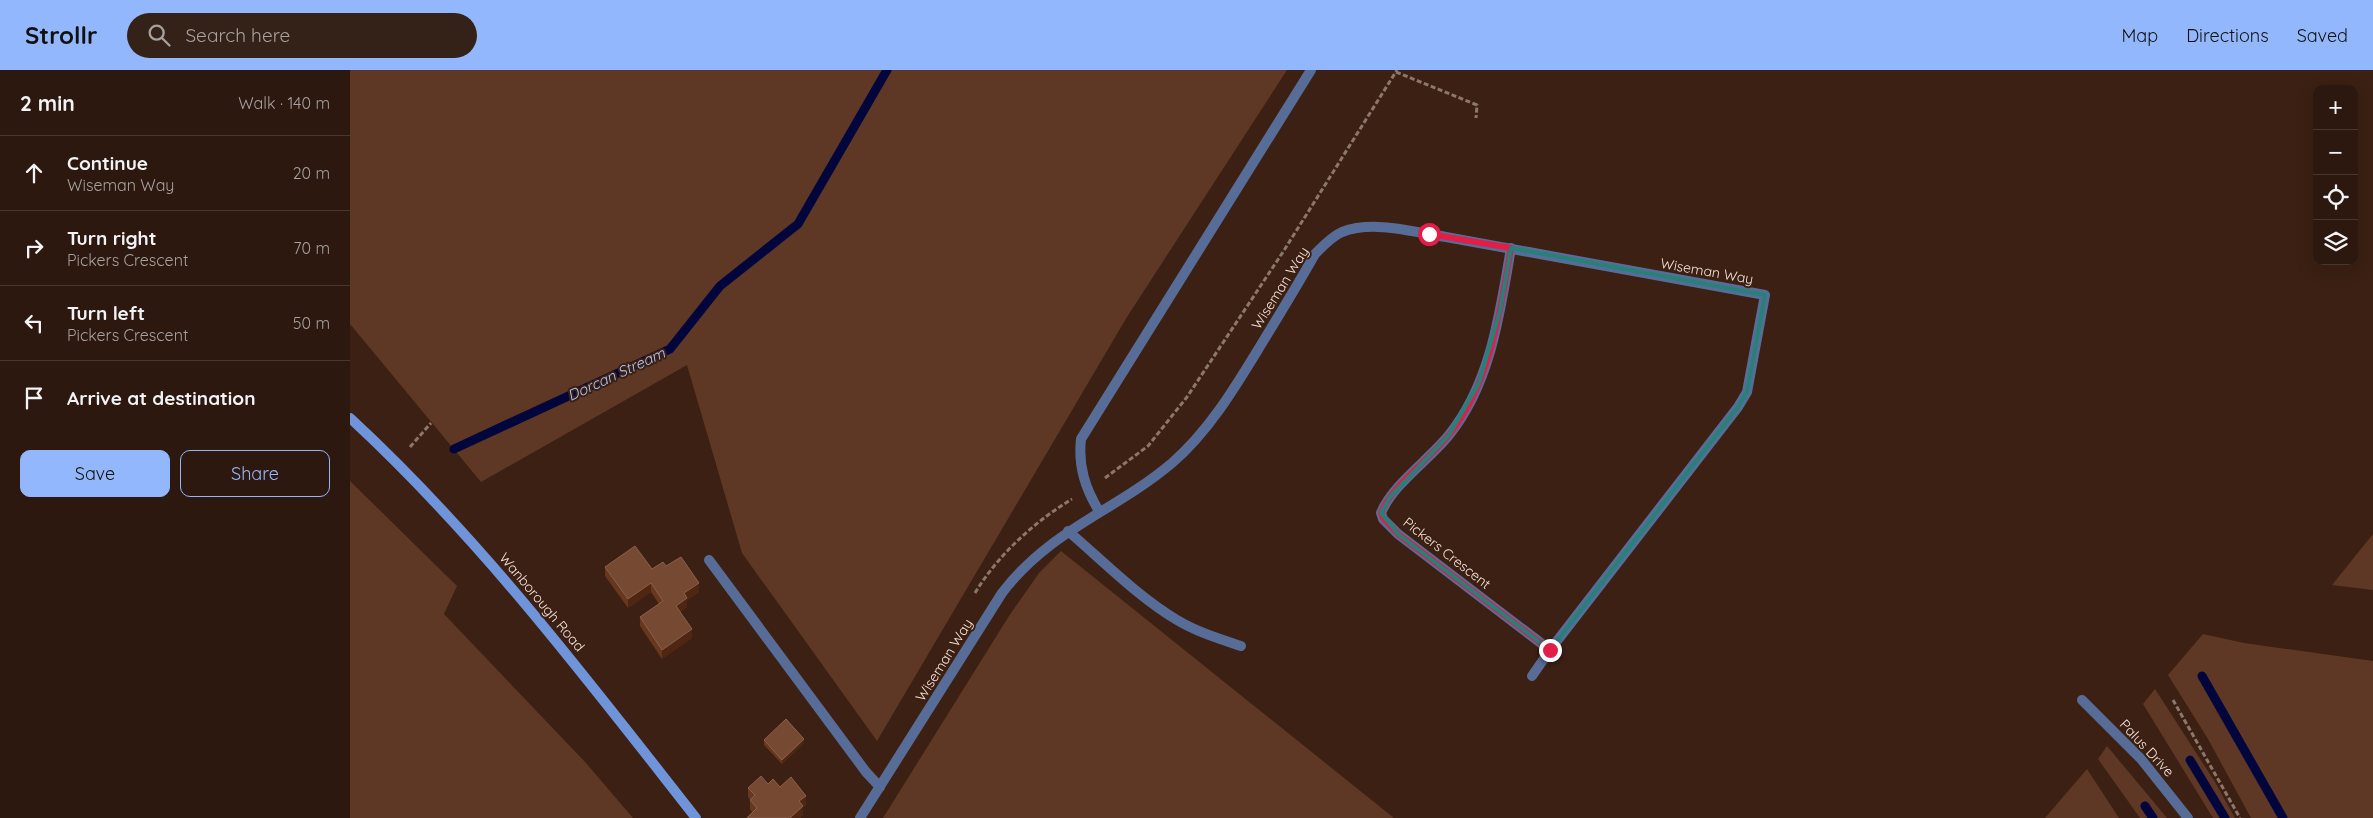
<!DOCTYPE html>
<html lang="en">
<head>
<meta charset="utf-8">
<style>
  body { margin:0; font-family:Quicksand,sans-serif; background:#342117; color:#f1f3f6 }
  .controls { position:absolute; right:15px; top:15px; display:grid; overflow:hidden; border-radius:10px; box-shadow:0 5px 20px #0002 }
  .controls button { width:45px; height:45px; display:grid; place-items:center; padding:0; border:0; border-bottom:1px solid #48372e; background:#2c180e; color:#f1f3f6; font:25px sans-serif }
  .stop { position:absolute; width:15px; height:15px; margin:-11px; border:4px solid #e11d48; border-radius:50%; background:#fff }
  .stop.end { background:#e11d48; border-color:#fff; box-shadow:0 1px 5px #0008 }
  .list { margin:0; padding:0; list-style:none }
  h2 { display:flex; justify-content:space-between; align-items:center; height:65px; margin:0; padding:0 20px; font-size:21px }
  h2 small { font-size:16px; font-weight:400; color:#a6a09e }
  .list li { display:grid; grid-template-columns:32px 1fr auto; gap:15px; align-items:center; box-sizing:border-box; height:75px; padding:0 20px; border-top:1px solid #48372e }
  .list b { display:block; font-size:19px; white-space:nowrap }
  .list p { margin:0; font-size:16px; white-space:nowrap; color:#a6a09e }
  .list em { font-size:16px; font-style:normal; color:#a6a09e }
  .actions { display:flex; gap:10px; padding:15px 20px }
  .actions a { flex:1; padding:11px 0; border:1px solid #93b7fd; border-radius:10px; text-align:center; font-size:18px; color:#93b7fd }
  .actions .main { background:#93b7fd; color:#111 }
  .icon { flex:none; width:28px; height:28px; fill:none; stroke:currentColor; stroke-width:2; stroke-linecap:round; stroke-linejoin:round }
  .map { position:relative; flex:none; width:2023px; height:748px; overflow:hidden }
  header { display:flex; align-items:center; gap:30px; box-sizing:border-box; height:70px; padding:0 25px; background:#93b7fd; color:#111 }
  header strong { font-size:24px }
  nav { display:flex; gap:28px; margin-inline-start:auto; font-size:18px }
  .search { width:350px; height:45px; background:#342117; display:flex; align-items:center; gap:12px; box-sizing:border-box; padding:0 18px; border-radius:28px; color:#a6a09e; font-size:19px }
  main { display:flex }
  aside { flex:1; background:#2c180e }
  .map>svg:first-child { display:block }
  .green { fill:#5f3725 }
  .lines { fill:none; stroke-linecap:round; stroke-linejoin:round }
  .stream { stroke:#00063c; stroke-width:9 }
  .path { stroke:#8d766b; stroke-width:3; stroke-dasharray:5 2.5; stroke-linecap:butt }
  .lane { stroke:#576d98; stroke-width:10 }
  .street { stroke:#576d98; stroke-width:10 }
  .secondary { stroke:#7094d9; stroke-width:10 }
  .wall { fill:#67371e }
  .shaded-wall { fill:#4f2611 }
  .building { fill:#764932; stroke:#8a614c }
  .route { stroke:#e11d48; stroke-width:6 }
  .marked { fill:none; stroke:#268179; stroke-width:4; stroke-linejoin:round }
  .labels { text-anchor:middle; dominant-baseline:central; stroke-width:4; stroke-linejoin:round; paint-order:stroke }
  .street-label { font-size:14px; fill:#f4e1d9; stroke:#3b2013 }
  .water-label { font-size:15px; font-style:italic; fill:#acc7fb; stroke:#3b2013 }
</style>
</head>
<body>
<header>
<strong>Strollr</strong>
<div class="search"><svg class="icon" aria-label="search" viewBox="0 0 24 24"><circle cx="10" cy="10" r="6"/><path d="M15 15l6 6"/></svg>Search here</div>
<nav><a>Map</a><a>Directions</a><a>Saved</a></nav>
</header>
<main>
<aside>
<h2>2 min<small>Walk · 140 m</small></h2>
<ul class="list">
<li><svg class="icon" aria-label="ahead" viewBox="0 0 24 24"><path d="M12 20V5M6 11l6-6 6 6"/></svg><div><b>Continue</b><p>Wiseman Way</p></div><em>20 m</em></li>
<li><svg class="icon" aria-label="right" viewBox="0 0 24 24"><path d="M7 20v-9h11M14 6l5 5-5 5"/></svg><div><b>Turn right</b><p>Pickers Crescent</p></div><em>70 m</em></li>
<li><svg class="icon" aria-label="left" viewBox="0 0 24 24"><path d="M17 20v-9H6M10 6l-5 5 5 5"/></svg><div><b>Turn left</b><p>Pickers Crescent</p></div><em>50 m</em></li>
<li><svg class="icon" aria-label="arrive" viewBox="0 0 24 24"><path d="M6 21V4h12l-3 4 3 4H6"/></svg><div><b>Arrive at destination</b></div></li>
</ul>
<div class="actions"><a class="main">Save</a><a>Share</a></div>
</aside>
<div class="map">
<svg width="2023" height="748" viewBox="0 0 2023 748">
  <rect width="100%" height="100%" fill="#3b2013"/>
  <!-- green -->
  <g class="green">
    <path d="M 0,0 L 937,0 L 777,247 L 527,671 L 392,483 L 337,295 L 131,412 L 0,254 Z"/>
    <path d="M 0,411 L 107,516 L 94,544 L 236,693 L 283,748 L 0,748 Z"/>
    <path d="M 2023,464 L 2023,520 L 1982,515 Z"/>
    <path d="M 711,481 L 1044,748 L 533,748 L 659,546 L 689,503 Z"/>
    <path d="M 1853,564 L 1894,573 L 2023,591 L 2023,748 L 1901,748 L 1858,669 L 1818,605 Z"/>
    <path d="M 1805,619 L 1865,712 L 1885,748 L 1863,748 L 1793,634 Z"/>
    <path d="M 1757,676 L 1817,748 L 1790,748 L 1748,689 Z"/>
    <path d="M 1737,699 L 1769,748 L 1695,748 Z"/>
  </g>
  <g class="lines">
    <!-- stream -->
    <g class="stream">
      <path d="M 104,379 L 320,279 L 370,216 L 448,154 L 537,0"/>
      <path d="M 1852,606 L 1933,748"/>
      <path d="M 1840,690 L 1875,748"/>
      <path d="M 1795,736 L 1803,748"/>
    </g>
    <!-- path -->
    <g class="path">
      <path d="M 1046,2 L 1127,35 L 1126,48"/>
      <path d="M 60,377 L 81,353"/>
      <path d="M 755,408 L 798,376 L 837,327 L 933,182 L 1047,0"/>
      <path d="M 625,523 C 648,485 684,452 722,429"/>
      <path d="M 1823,630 L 1890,748"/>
    </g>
    <!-- lane -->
    <g class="lane">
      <path d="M 749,441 C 735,418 728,396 731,369 L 961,0"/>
      <path d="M 718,461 C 753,491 787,526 827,550 C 847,562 870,569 891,576"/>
      <path d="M 359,490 L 516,702 L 530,717"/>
      <path d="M 1732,630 L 1791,689 L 1838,748"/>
    </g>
    <!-- street -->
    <g class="street">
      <path d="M 1161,178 C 1150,242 1141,313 1099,365 C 1079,390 1043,414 1031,443 L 1033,449 L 1048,464 L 1200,580"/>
      <path d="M 510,748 L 652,523 C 701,459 764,442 822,393 C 858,362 884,319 909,278 C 928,247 947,216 965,184 C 973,176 981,167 992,162 C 1023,150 1064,162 1096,167 L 1415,225 L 1397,322 L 1388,337 L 1200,580 L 1182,606"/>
    </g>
    <!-- secondary -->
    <path class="secondary" d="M 0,348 C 131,469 236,608 346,748"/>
  </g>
  <!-- wall -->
  <g class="wall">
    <path d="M 316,496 L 349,522 L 337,530 L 337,537 L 330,542 L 342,568 L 312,589 L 290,556 L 290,547 L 309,534 L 301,522 L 278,538 L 255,506 L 255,497 L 302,499 Z"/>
    <path d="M 414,670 L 454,673 L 432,694 L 414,675 Z"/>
    <path d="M 418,714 L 430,717 L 456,735 L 453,737 L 453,745 L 450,748 L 396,748 L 402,742 L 400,739 L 400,730 L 401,730 L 398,727 L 398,718 Z"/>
  </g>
  <!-- shaded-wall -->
  <g class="shaded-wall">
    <path d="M 301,513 L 301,522 L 278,538 L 278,529 Z"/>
    <path d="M 349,513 L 349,522 L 337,530 L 337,537 L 326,545 L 326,536 L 334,523 Z"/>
    <path d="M 342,559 L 342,568 L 312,589 L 312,580 Z"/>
    <path d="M 454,669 L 454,673 L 432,694 L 432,690 Z"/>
    <path d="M 456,726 L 456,735 L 453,737 L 453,745 L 450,748 L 440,748 L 449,731 Z"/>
  </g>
  <!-- building -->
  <g class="building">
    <path d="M 285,476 L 302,499 L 313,492 L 316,496 L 331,487 L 349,513 L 334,523 L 337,528 L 326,536 L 342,559 L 312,580 L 290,547 L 313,531 L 301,513 L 278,529 L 255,497 Z"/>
    <path d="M 436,649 L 454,669 L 432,690 L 414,670 Z"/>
    <path d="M 411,706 L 418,714 L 423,709 L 430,717 L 441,707 L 456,726 L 449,731 L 453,736 L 440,748 L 397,748 L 407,738 L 400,730 L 405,725 L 398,718 Z"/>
  </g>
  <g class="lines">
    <!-- route -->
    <path class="route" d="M 1079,164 L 1161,178 C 1150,242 1141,313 1099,365 C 1079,390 1043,414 1031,443 L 1033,448 L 1048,464 L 1200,580"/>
  </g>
  <!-- marked area -->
  <path class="marked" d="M 1161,178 L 1415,225 L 1397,322 L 1388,337 L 1200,580 L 1048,464 L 1031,443 L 1040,427 L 1099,365 L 1129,313 L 1150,241 Z"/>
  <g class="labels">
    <!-- street labels -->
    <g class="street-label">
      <text transform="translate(1357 201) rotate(10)">Wiseman Way</text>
      <text transform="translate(930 218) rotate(-58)">Wiseman Way</text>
      <text transform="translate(1097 483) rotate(38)">Pickers Crescent</text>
      <text transform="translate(192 532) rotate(50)">Wanborough Road</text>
      <text transform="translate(594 590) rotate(-58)">Wiseman Way</text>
      <text transform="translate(1797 678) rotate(47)">Palus Drive</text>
    </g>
    <!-- water labels -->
    <g class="water-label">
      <text transform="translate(266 304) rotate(-25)">Dorcan Stream</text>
    </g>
  </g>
</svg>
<div class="controls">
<button>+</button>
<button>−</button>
<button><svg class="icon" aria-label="locate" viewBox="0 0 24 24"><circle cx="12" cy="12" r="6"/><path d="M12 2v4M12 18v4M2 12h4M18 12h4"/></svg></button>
<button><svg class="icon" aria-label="layers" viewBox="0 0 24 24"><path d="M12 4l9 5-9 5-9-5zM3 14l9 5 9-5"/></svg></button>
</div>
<div class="stop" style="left:1079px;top:164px"></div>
<div class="stop end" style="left:1200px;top:580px"></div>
</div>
</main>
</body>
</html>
